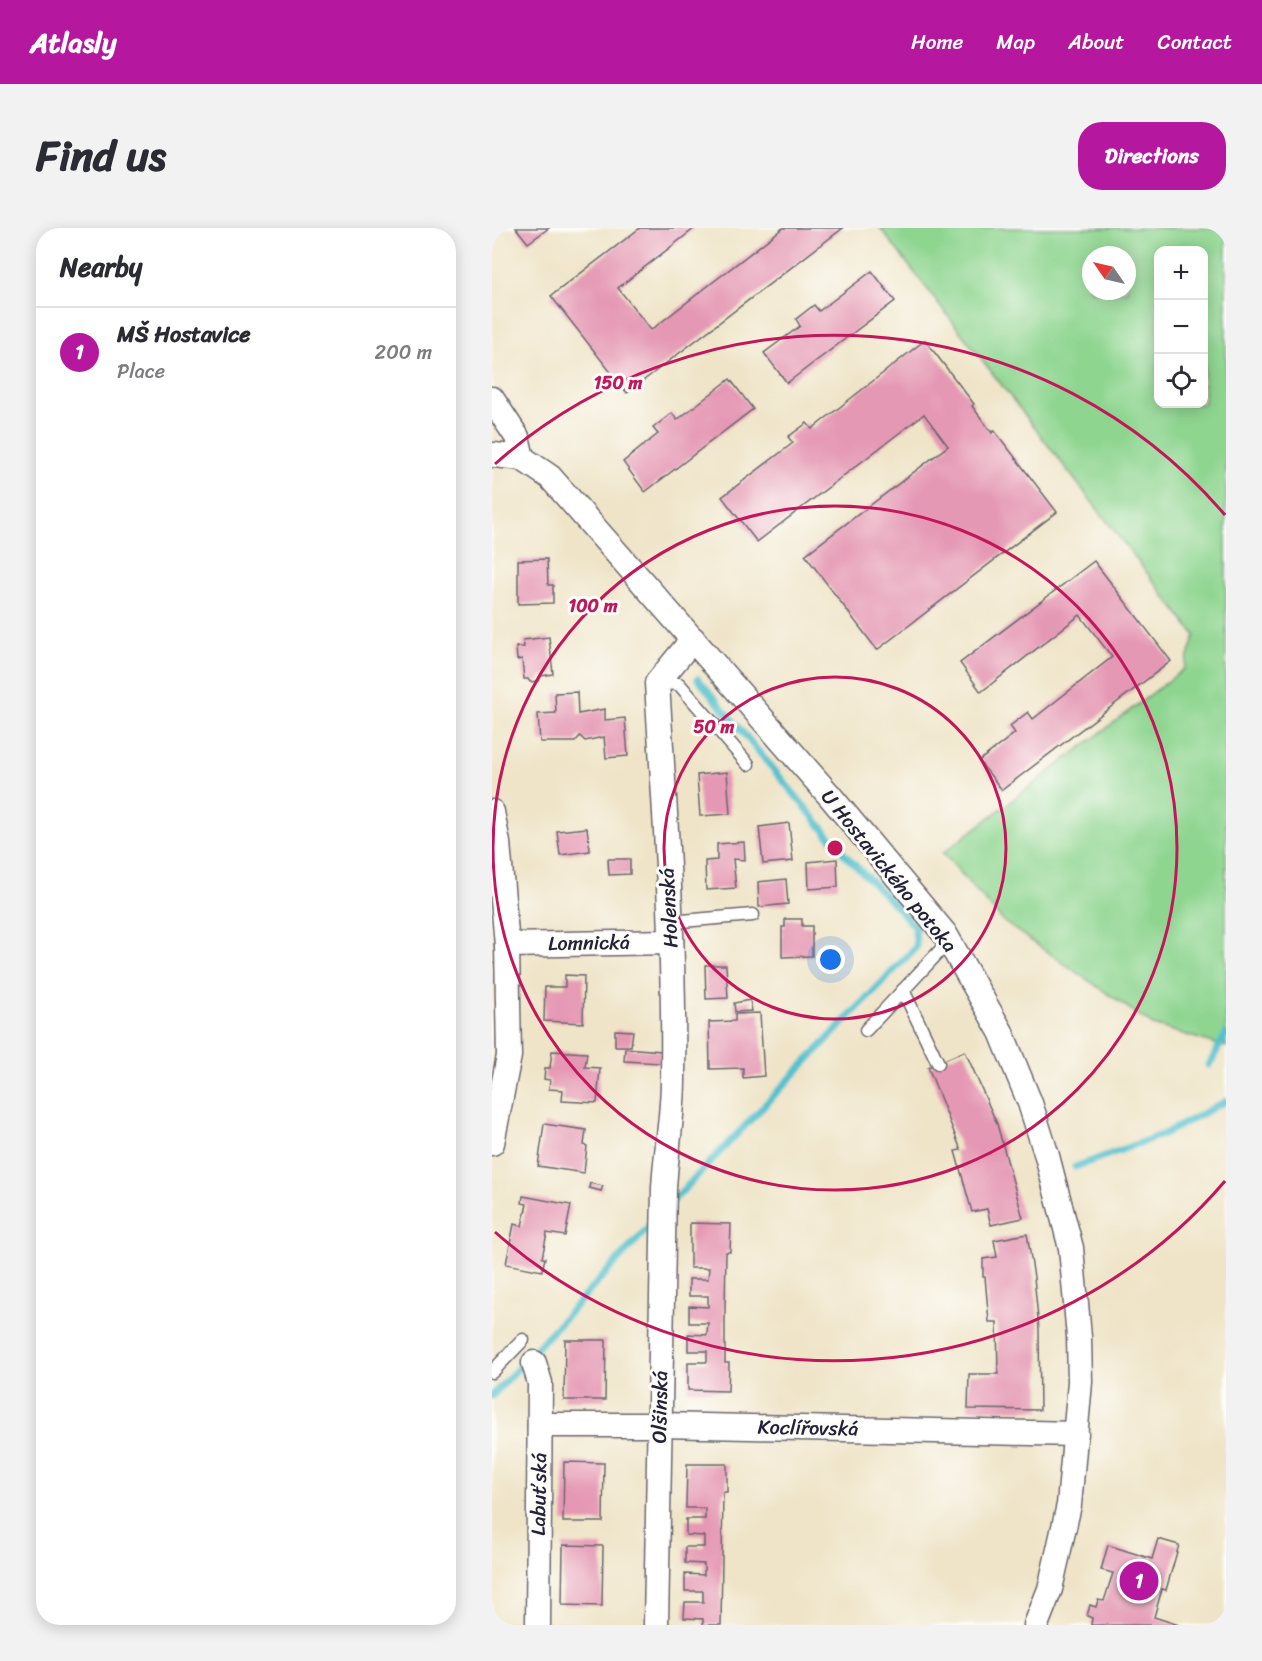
<!DOCTYPE html>
<html lang="en">
<head>
<meta charset="utf-8">
<style>
  body { margin:0; font-family:Sriracha,sans-serif; background:#f2f2f3; color:#2b2b33 }
  .controls { position:absolute; right:18px; top:18px; display:grid; overflow:hidden; border-radius:12px; box-shadow:0 3px 15px #0003 }
  .controls button { width:54px; height:54px; display:grid; place-items:center; padding:0; border:0; border-bottom:2px solid #e1e1e2; background:#fff; color:#2b2b33; font:30px sans-serif }
  .compass { position:absolute; left:590px; top:18px; width:54px; height:54px; border-radius:50%; background:#fff; box-shadow:0 3px 15px #0003; rotate:304deg }
  .you { position:absolute; left:339px; top:732px; width:21px; height:21px; margin:-15px; border:4px solid #fff; border-radius:50%; background:#1a73e8; box-shadow:0 0 0 9px #1a73e833 }
  .badge { display:grid; place-items:center; width:39px; height:39px; border-radius:50%; background:#b5179e; color:#fff; font-size:20px; font-weight:700 }
  .pin { position:absolute; translate:-50% -50%; border:3px solid #fff; box-shadow:0 2px 6px #0006 }
  .list { margin:0; padding:0; list-style:none }
  h2 { display:flex; justify-content:space-between; align-items:center; height:78px; margin:0; padding:0 24px; font-size:26px }
  h2 small { font-size:20px; font-weight:400; color:#7c7c81 }
  .list li { display:grid; grid-template-columns:39px 1fr auto; gap:18px; align-items:center; box-sizing:border-box; height:90px; padding:0 24px; border-top:2px solid #e1e1e2 }
  .list b { display:block; font-size:22px; white-space:nowrap }
  .list p { margin:0; font-size:20px; white-space:nowrap; color:#7c7c81 }
  .list em { font-size:20px; font-style:normal; color:#7c7c81 }
  .icon { flex:none; width:33px; height:33px; fill:none; stroke:currentColor; stroke-width:2; stroke-linecap:round; stroke-linejoin:round }
  .map { position:relative; flex:none; width:734px; height:1397px; overflow:hidden; border-radius:24px }
  header { display:flex; align-items:center; gap:36px; box-sizing:border-box; height:84px; padding:0 30px; background:#b5179e; color:#fff }
  header strong { font-size:28px }
  nav { display:flex; gap:33px; margin-inline-start:auto; font-size:21px }
  .intro { display:flex; align-items:center; justify-content:space-between; box-sizing:border-box; height:144px; padding:0 36px }
  h1 { margin:0; font-size:42px }
  .button { padding:15px 27px; border-radius:24px; background:#b5179e; color:#fff; font-size:21px; font-weight:700 }
  main { display:flex; gap:36px; padding:0 36px }
  aside { flex:1; background:#fff; border-radius:24px; box-shadow:0 3px 15px #0003 }
  .map>svg:first-child { display:block }
  .green { fill:#8ed590; stroke:#587c66; stroke-width:1.5; fill-rule:evenodd }
  .lines { fill:none; stroke-linecap:round; stroke-linejoin:round }
  .stream { stroke:#55c1cf; stroke-width:7 }
  .building { fill:#e598b4 }
  .lane-casing { stroke:#6a666c; stroke-width:15 }
  .street-casing { stroke:#6a666c; stroke-width:27 }
  .lane { stroke:#fff; stroke-width:12 }
  .street { stroke:#fff; stroke-width:24 }
  .ring { fill:none; stroke:#c2185b; stroke-width:3 }
  .labels { text-anchor:middle; dominant-baseline:central; stroke-width:6; stroke-linejoin:round; paint-order:stroke }
  .street-label { font-size:20px; fill:#22223b; stroke:#fdfcf7 }
  .centre { fill:#c2185b; stroke:#fdfcf7; stroke-width:3 }
  .ring-label { font-size:18px; text-anchor:middle; font-weight:bold; fill:#c2185b; stroke:#fdfcf7; stroke-width:6; stroke-linejoin:round; paint-order:stroke }
</style>
</head>
<body>
<header>
<strong>Atlasly</strong>
<nav><a>Home</a><a>Map</a><a>About</a><a>Contact</a></nav>
</header>
<div class="intro"><h1>Find us</h1><a class="button">Directions</a></div>
<main>
<aside>
<h2>Nearby<small></small></h2>
<ul class="list">
<li><span class="badge">1</span><div><b>MŠ Hostavice</b><p>Place</p></div><em>200 m</em></li>
</ul>
</aside>
<div class="map">
<svg width="734" height="1397" viewBox="0 0 734 1397">
  <rect width="100%" height="100%" fill="#fdfcf7"/>
  <filter id="ink" filterUnits="userSpaceOnUse"><feTurbulence type="fractalNoise" baseFrequency=".0167" numOctaves="2"/><feDisplacementMap in="SourceGraphic" scale="12" xChannelSelector="R" yChannelSelector="G"/><feConvolveMatrix kernelMatrix="1 2 1 2 8 2 1 2 1" color-interpolation-filters="sRGB"/></filter>
  <filter id="wash" filterUnits="userSpaceOnUse"><feTurbulence type="fractalNoise" baseFrequency=".008" numOctaves="4" result="noise"/><feDisplacementMap in="SourceGraphic" scale="24" xChannelSelector="R" yChannelSelector="G"/><feGaussianBlur stdDeviation="1.35" result="paint"/><feColorMatrix in="noise" values="0 0 0 0 0 0 0 0 0 0 0 0 0 0 0 0 0 1.4 0 .05"/><feComposite in="paint" operator="in"/></filter>
  <g filter="url(#wash)">
    <rect width="100%" height="100%" fill="#efe4c8"/>
    <!-- green -->
    <path class="green" d="M 388,0 L 734,0 L 734,819 L 661,797 L 512,694 L 451,625 L 692,441 L 703,407 ZM 712,22 L 712,176 L 666,176 L 666,22 ZM 599,27 L 635,27 L 635,63 L 599,63 Z"/>
    <g class="lines">
      <!-- stream -->
      <g class="stream">
        <path d="M 717,837 L 734,806"/>
        <path d="M 583,939 L 672,906 L 734,873"/>
        <path d="M 178,976 L 424,719 L 423,699 L 402,676 L 353,627 L 206,451"/>
        <path d="M 0,1168 L 164,991"/>
      </g>
    </g>
    <g id="blocks">
      <!-- building -->
      <g class="building">
        <path d="M 24,0 L 57,0 L 36,15 Z"/>
        <path d="M 148,0 L 203,0 L 126,60 L 159,102 L 291,0 L 351,0 L 135,165 L 59,68 Z"/>
        <path d="M 380,43 L 403,73 L 295,155 L 272,125 L 308,98 L 304,91 L 322,77 L 327,83 Z"/>
        <path d="M 433,112 L 482,176 L 480,178 L 500,205 L 502,202 L 565,284 L 385,422 L 313,327 L 456,218 L 432,186 L 265,314 L 230,269 L 301,215 L 296,209 L 315,195 L 320,201 Z"/>
        <path d="M 238,151 L 261,181 L 153,264 L 131,234 L 166,206 L 161,200 L 180,185 L 185,192 Z"/>
        <path d="M 55,331 L 56,357 L 61,357 L 61,375 L 26,376 L 26,332 Z"/>
        <path d="M 602,333 L 679,433 L 510,562 L 487,533 L 523,505 L 518,498 L 536,484 L 541,491 L 620,429 L 588,387 L 489,464 L 468,435 Z"/>
        <path d="M 57,409 L 61,446 L 49,448 L 47,453 L 38,454 L 36,451 L 32,451 L 30,431 L 25,432 L 24,419 L 32,419 L 31,412 Z"/>
        <path d="M 85,464 L 86,486 L 113,481 L 113,492 L 133,490 L 136,528 L 114,530 L 112,509 L 93,513 L 88,508 L 83,514 L 48,514 L 46,486 L 64,485 L 63,465 Z"/>
        <path d="M 235,544 L 238,586 L 208,588 L 205,547 Z"/>
        <path d="M 297,595 L 301,633 L 271,636 L 267,599 Z"/>
        <path d="M 95,600 L 98,623 L 68,627 L 65,603 Z"/>
        <path d="M 252,614 L 253,632 L 241,631 L 244,660 L 214,662 L 213,633 L 225,632 L 225,616 Z"/>
        <path d="M 116,631 L 138,631 L 138,646 L 117,647 Z"/>
        <path d="M 345,631 L 346,659 L 317,661 L 316,634 Z"/>
        <path d="M 294,651 L 296,676 L 267,679 L 266,654 Z"/>
        <path d="M 293,691 L 310,691 L 310,698 L 320,698 L 320,728 L 290,729 L 290,699 L 293,699 Z"/>
        <path d="M 213,737 L 234,737 L 236,770 L 214,771 Z"/>
        <path d="M 73,747 L 92,748 L 91,795 L 52,793 L 53,759 L 73,759 Z"/>
        <path d="M 258,772 L 260,783 L 243,784 L 242,775 Z"/>
        <path d="M 268,785 L 272,848 L 251,850 L 251,840 L 218,841 L 217,794 L 243,793 L 243,786 Z"/>
        <path d="M 123,802 L 141,803 L 139,818 L 123,818 Z"/>
        <path d="M 133,820 L 170,823 L 169,835 L 132,833 Z"/>
        <path d="M 60,823 L 95,825 L 93,839 L 108,840 L 105,875 L 70,873 L 71,862 L 57,861 L 58,852 L 52,851 L 53,840 L 58,840 Z"/>
        <path d="M 473,823 L 505,896 L 531,990 L 499,997 L 495,981 L 480,984 L 463,923 L 469,922 L 436,839 Z"/>
        <path d="M 52,896 L 94,902 L 92,917 L 95,918 L 92,945 L 46,938 Z"/>
        <path d="M 98,955 L 111,958 L 109,963 L 97,960 Z"/>
        <path d="M 31,968 L 79,977 L 73,1008 L 55,1005 L 50,1030 L 53,1030 L 50,1043 L 14,1036 L 22,996 L 30,998 L 35,976 L 30,975 Z"/>
        <path d="M 198,995 L 239,996 L 238,1024 L 234,1024 L 233,1079 L 233,1135 L 237,1135 L 236,1163 L 196,1162 L 196,1134 L 215,1134 L 215,1123 L 196,1123 L 196,1106 L 215,1107 L 216,1095 L 197,1095 L 197,1078 L 216,1079 L 216,1068 L 197,1068 L 197,1051 L 216,1051 L 217,1040 L 198,1040 Z"/>
        <path d="M 535,1006 L 542,1049 L 547,1101 L 548,1182 L 476,1181 L 477,1146 L 506,1146 L 505,1094 L 497,1094 L 493,1049 L 491,1049 L 491,1031 L 505,1029 L 502,1012 Z"/>
        <path d="M 73,1112 L 114,1112 L 113,1172 L 72,1172 Z"/>
        <path d="M 72,1234 L 112,1235 L 111,1294 L 71,1294 Z"/>
        <path d="M 195,1236 L 235,1236 L 235,1264 L 231,1264 L 229,1397 L 211,1397 L 211,1391 L 192,1390 L 193,1374 L 211,1374 L 211,1363 L 193,1363 L 193,1346 L 212,1347 L 212,1336 L 193,1335 L 193,1319 L 212,1319 L 212,1308 L 194,1307 L 194,1291 L 213,1291 L 213,1280 L 194,1280 Z"/>
        <path d="M 666,1311 L 687,1317 L 674,1362 L 670,1361 L 662,1389 L 687,1397 L 599,1397 L 600,1390 L 595,1388 L 598,1377 L 604,1379 L 606,1372 L 612,1373 L 621,1345 L 609,1342 L 616,1317 L 660,1331 Z"/>
        <path d="M 71,1317 L 111,1318 L 110,1378 L 70,1377 Z"/>
      </g>
    </g>
  </g>
  <g filter="url(#ink)">
    <use href="#blocks" fill-opacity="0" stroke="#6a666c" stroke-width="1.5"/>
    <g class="lines">
      <!-- lane casing -->
      <g class="lane-casing">
        <g id="lane">
          <path d="M 165,455 L 187,456 L 256,536"/>
          <path d="M 178,694 L 261,687"/>
          <path d="M 411,762 L 446,835"/>
          <path d="M 374,802 L 457,713"/>
          <path d="M 0,1144 L 31,1112"/>
        </g>
      </g>
      <!-- street casing -->
      <g class="street-casing">
        <g id="street">
          <path d="M 0,171 L 25,209 L 30,230"/>
          <path d="M 2,227 L 30,230 L 58,249 L 338,568 L 453,706 L 509,804 L 538,875 L 555,928 L 579,1020 L 587,1109 L 588,1154 L 577,1277 L 558,1361 L 544,1397"/>
          <path d="M 0,584 L 6,615 L 15,717 L 17,828 L 0,915"/>
          <path d="M 15,717 L 179,714"/>
          <path d="M 42,1135 L 48,1155 L 46,1397"/>
          <path d="M 48,1197 L 168,1197 L 584,1206"/>
          <path d="M 164,1397 L 172,960 C 174,923 181,888 181,851 C 183,719 173,587 165,455 L 201,411"/>
        </g>
      </g>
      <!-- lane -->
      <use href="#lane" class="lane"/>
      <!-- street -->
      <use href="#street" class="street"/>
    </g>
  </g>
  <!-- distance rings -->
  <g class="ring">
    <circle cx="343" cy="620" r="171"/>
    <circle cx="343" cy="620" r="342"/>
    <path d="M733 953A513 513 0 0 1 3 1004M3 236A513 513 0 0 1 733 287"/>
  </g>
  <g class="labels">
    <!-- street labels -->
    <g class="street-label">
      <text transform="translate(397 643) rotate(51)">U Hostavického potoka</text>
      <text transform="translate(177 680) rotate(-93)">Holenská</text>
      <text transform="translate(97 715) rotate(-1)">Lomnická</text>
      <text transform="translate(168 1179) rotate(-89)">Olšinská</text>
      <text transform="translate(316 1200) rotate(1)">Koclířovská</text>
      <text transform="translate(47 1266) rotate(-89)">Labuťská</text>
    </g>
  </g>
  <circle cx="343" cy="620" r="9" class="centre"/>
  <g class="ring-label">
    <text x="126" y="161">150 m</text>
    <text x="101" y="384">100 m</text>
    <text x="222" y="505">50 m</text>
  </g>
</svg>
<div class="controls">
<button>+</button>
<button>−</button>
<button><svg class="icon" aria-label="locate" viewBox="0 0 24 24"><circle cx="12" cy="12" r="6"/><path d="M12 2v4M12 18v4M2 12h4M18 12h4"/></svg></button>
</div>
<svg class="compass" viewBox="-18 -18 36 36"><path d="M0-13l5 13h-10z" fill="#e53935"/><path d="M0 13l5-13h-10z" fill="#7c7c81"/></svg>
<div class="you"></div>
<div class="pin badge" style="left:647px;top:1353px">1</div>
</div>
</main>
</body>
</html>
